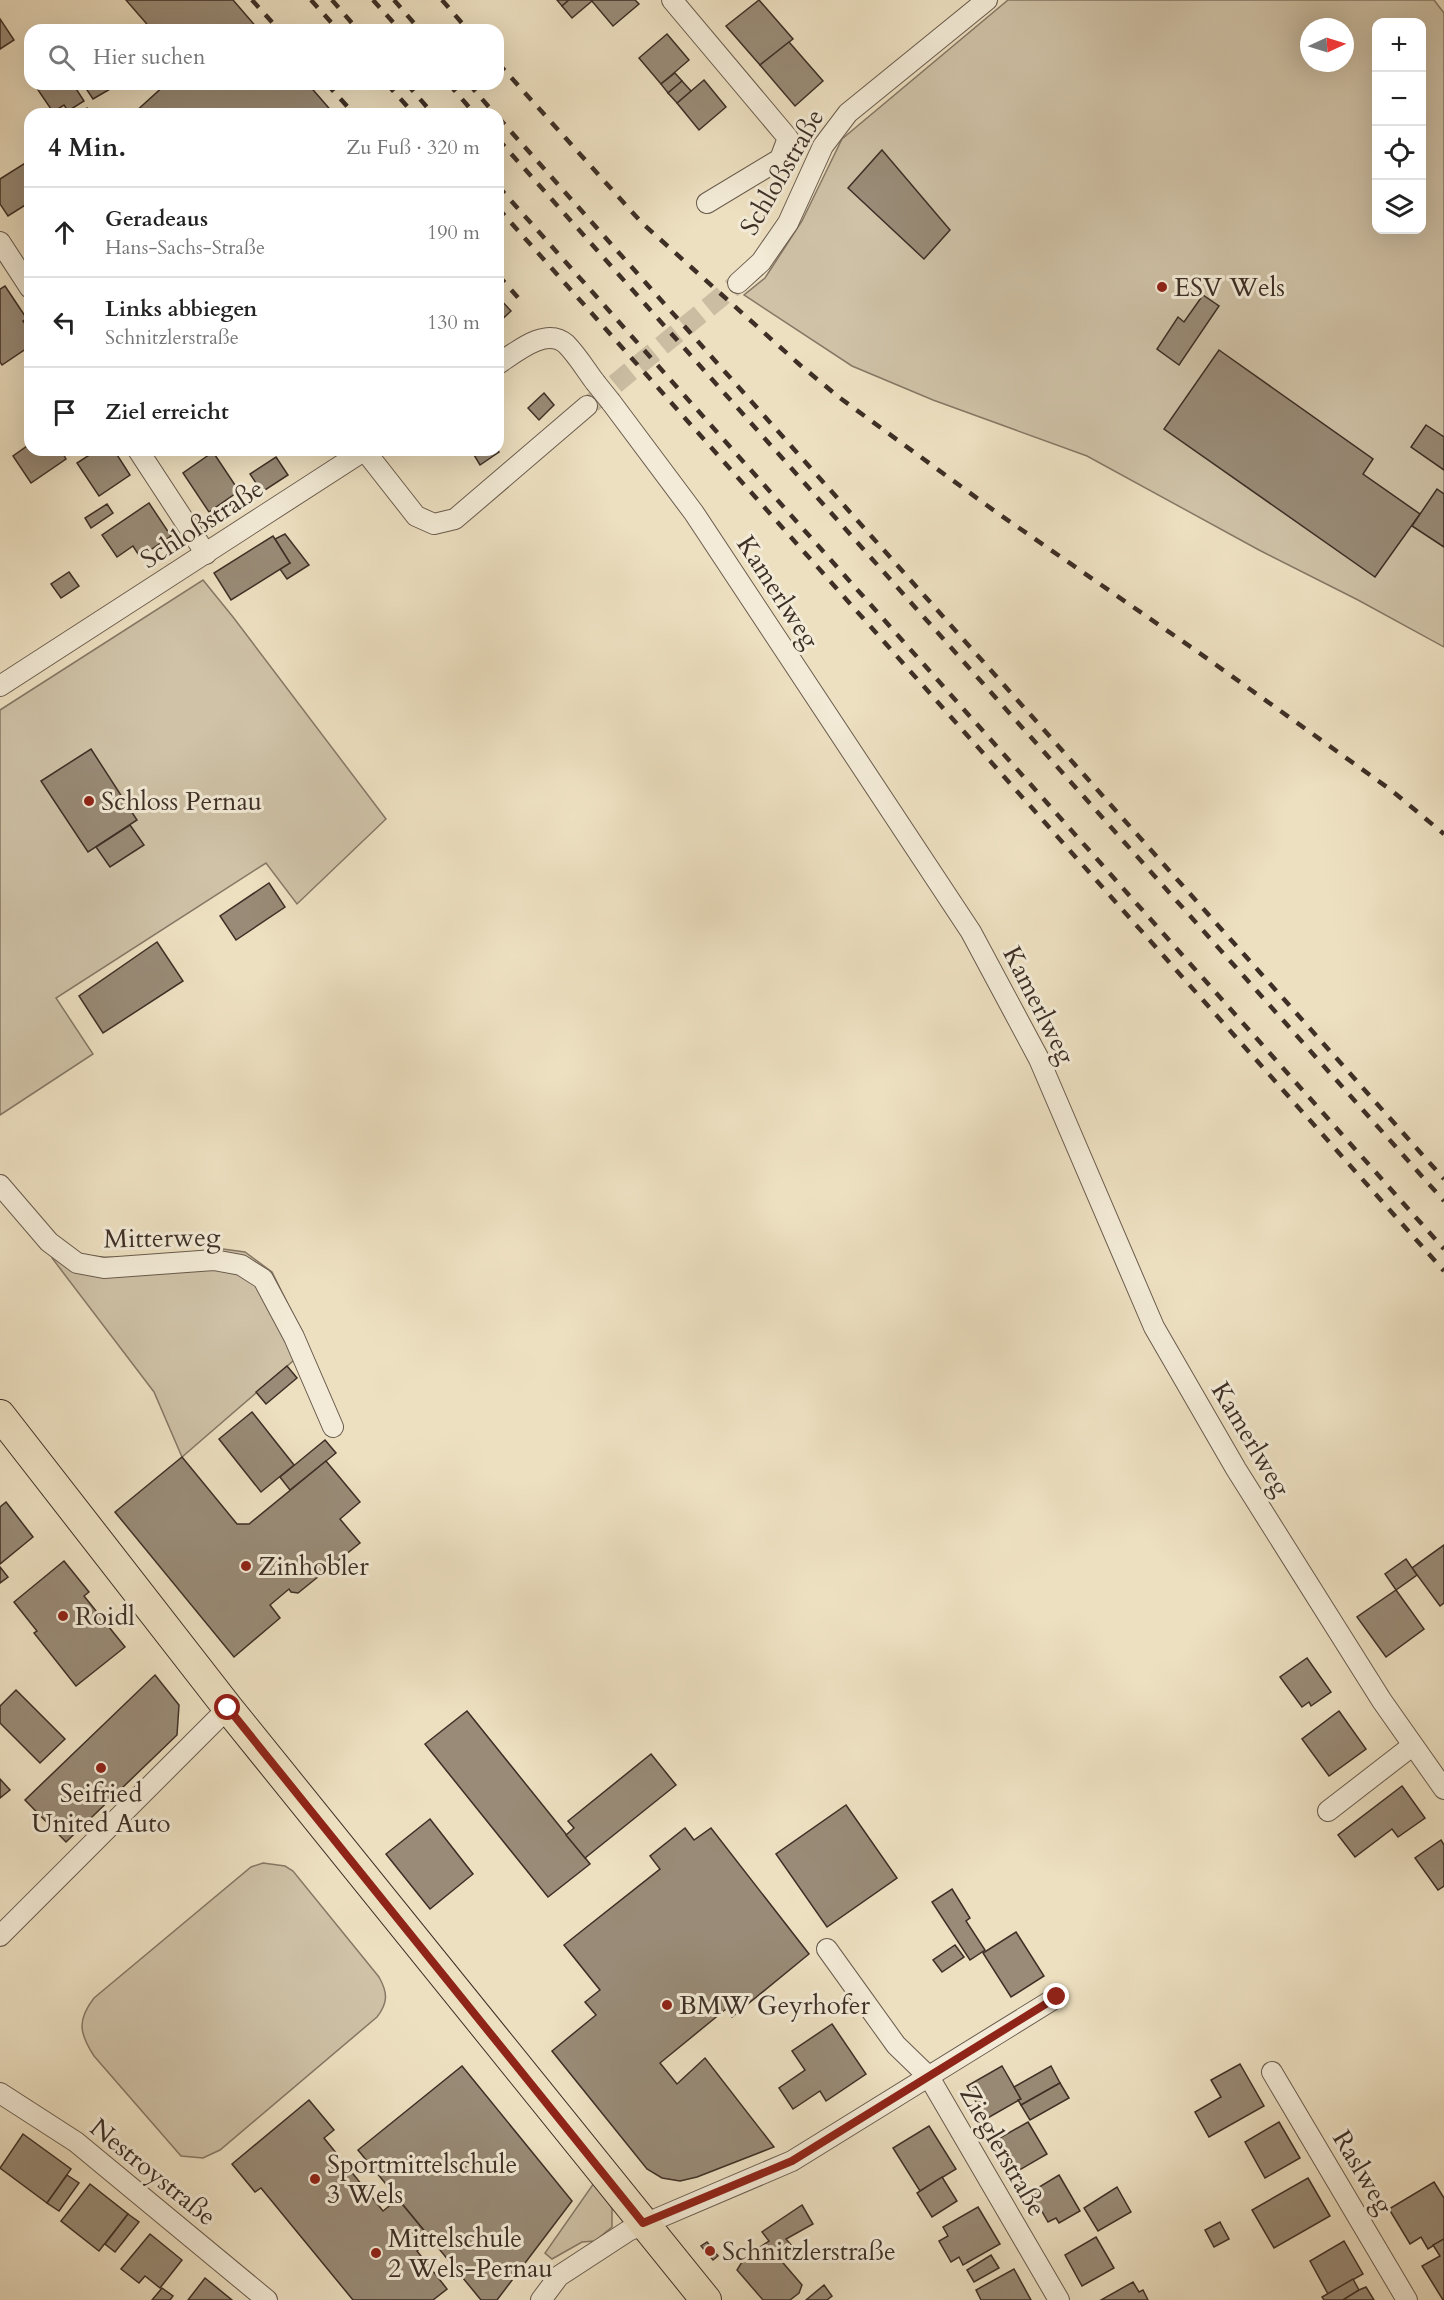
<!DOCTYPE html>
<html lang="de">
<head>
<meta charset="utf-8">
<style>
  body { margin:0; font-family:Cardo,serif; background:#f2f2f2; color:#222 }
  .controls { position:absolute; right:18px; top:18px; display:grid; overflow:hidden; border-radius:12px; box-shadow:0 6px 24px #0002 }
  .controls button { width:54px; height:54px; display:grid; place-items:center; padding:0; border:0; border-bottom:2px solid #e0e0e0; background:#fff; color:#222; font:30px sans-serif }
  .compass { position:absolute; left:1300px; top:18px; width:54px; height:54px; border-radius:50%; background:#fff; box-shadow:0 6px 24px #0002; rotate:86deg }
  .stop { position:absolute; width:18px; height:18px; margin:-14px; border:4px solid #8f2418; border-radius:50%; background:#fff }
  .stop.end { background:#8f2418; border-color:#fff; box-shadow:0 2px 6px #0008 }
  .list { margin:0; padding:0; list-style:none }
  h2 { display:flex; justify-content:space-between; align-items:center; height:78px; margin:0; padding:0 24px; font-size:26px }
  h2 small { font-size:20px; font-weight:400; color:#767676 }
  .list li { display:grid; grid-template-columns:39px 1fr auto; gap:18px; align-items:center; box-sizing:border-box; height:90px; padding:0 24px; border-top:2px solid #e0e0e0 }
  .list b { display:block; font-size:22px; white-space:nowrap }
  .list p { margin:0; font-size:20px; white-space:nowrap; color:#767676 }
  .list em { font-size:20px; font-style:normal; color:#767676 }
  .icon { flex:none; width:33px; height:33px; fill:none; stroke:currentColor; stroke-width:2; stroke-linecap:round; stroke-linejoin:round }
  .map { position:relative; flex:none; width:1444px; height:2300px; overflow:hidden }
  .search { position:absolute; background:#fff; box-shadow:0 6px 24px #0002; left:24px; top:24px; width:480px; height:66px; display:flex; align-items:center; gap:15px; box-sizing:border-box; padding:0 21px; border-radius:18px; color:#767676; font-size:22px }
  .panel { position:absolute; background:#fff; box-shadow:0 6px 24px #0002; left:24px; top:108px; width:480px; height:348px; border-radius:18px }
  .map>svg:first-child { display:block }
  .green { fill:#cfc2a7; stroke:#867866; stroke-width:1.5; fill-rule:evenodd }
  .building { fill:#998b77; stroke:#3d2f26; stroke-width:1.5 }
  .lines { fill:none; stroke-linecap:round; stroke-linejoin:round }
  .minor-tunnel { stroke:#cabda2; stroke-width:20; stroke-dasharray:20 10; stroke-linecap:butt }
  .minor-casing { stroke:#695b4d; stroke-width:22 }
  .primary-casing { stroke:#3d2f26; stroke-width:32 }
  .minor { stroke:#f3ebd7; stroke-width:20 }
  .primary { stroke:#ede0c1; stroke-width:30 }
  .rail { stroke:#3d2f26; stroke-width:4.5; stroke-dasharray:10 10; stroke-linecap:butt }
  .minor-bridge-casing { stroke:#695b4d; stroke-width:22; stroke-linecap:butt }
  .minor-bridge { stroke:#f3ebd7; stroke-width:20 }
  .route { stroke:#8f2418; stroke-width:8 }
  .poi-dot { fill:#8f2418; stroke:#f3ebd7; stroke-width:2 }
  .labels { text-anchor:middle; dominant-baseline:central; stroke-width:6; stroke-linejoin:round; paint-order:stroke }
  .street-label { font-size:26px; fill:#3d2f26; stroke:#f3ebd7 }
  .poi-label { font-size:26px; fill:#3d2f26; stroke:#f3ebd7; text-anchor:start }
</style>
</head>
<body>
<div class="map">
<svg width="1444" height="2300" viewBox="0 0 1444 2300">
  <rect width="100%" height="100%" fill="#ede0c1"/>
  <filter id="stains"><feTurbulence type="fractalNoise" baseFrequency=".00333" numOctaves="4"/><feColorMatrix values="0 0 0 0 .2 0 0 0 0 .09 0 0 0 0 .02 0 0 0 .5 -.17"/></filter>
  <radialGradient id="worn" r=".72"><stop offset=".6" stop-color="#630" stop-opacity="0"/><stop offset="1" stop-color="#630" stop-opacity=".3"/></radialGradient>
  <!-- green -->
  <g class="green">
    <path d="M 1008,0 L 1434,0 L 1444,13 L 1444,647 L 1358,600 L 1259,550 L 1087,456 L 933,400 L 852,366 L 744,295 L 765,278 L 802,221 L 842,139 ZM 1376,22 L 1422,22 L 1422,230 L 1376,230 ZM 1309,27 L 1345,27 L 1345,63 L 1309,63 Z"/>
    <path d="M 203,580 L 233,617 L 386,819 L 297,904 L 266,863 L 56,998 L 93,1054 L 0,1115 L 0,710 Z"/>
    <path d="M 59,1240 L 81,1255 L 103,1257 L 130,1258 L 223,1249 L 245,1252 L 272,1272 L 309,1347 L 182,1457 L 154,1392 L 52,1258 Z"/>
    <path d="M 263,1863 L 285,1866 L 293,1871 L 379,1977 C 388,1993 388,2003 377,2017 L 220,2150 L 203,2158 L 181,2156 L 94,2056 C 79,2033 77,2020 94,1998 L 251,1867 Z"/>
    <path d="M 594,2183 L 612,2208 L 612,2227 L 595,2241 L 582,2242 L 552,2259 L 545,2253 Z"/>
  </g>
  <!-- building -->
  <g class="building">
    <path d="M 126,0 L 233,0 L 259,30 L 152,30 Z"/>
    <path d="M 557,0 L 569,0 L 562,6 Z"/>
    <path d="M 569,0 L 591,0 L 592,1 L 572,18 L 562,6 Z"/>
    <path d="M 591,0 L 635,0 L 639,4 L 613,26 Z"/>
    <path d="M 759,0 L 793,39 L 760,65 L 726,26 Z"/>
    <path d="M 0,19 L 14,40 L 0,49 Z"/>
    <path d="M 667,34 L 689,60 L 661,84 L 639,58 Z"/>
    <path d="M 789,42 L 823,81 L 795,106 L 760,65 Z"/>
    <path d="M 675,73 L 682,81 L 668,93 L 661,84 Z"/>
    <path d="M 704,80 L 726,107 L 699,130 L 677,103 Z"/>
    <path d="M 682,81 L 691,91 L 677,103 L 668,93 Z"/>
    <path d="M 34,84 L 73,84 L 84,101 L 68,111 L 64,105 L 53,112 Z"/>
    <path d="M 83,84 L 116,84 L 117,85 L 93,99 Z"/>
    <path d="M 166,84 L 308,84 L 334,114 L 133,114 Z"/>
    <path d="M 87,108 L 91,114 L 78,114 Z"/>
    <path d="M 882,150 L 950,230 L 924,259 L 848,188 Z"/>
    <path d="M 30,160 L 30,181 L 27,183 L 30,187 L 30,202 L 8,216 L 0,204 L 0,179 Z"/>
    <path d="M 5,286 L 27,319 L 23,321 L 30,331 L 30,346 L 2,365 L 0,362 L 0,289 Z"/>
    <path d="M 1203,295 L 1219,306 L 1179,365 L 1157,349 L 1178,317 L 1184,322 Z"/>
    <path d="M 498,297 L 511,311 L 498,323 Z"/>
    <path d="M 1219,350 L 1373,459 L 1363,474 L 1420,514 L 1375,577 L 1164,429 Z"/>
    <path d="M 544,393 L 554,405 L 539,420 L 528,408 Z"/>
    <path d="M 1426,425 L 1444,437 L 1444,470 L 1411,447 Z"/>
    <path d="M 30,444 L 30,450 L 61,450 L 66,459 L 31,483 L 13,456 Z"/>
    <path d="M 97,450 L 114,450 L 130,475 L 99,496 L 77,463 Z"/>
    <path d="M 481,450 L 498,450 L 499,452 L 480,465 L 474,455 Z"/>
    <path d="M 213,452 L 239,491 L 209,512 L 183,473 Z"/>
    <path d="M 276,457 L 288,475 L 262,492 L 250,474 Z"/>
    <path d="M 1437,489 L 1444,494 L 1444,547 L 1412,526 Z"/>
    <path d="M 149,503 L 171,536 L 140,557 L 133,546 L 117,557 L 102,535 Z"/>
    <path d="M 107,504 L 113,513 L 91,528 L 85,518 Z"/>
    <path d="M 285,534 L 309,565 L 287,579 L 280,569 L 290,563 L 275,539 Z"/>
    <path d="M 273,536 L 290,563 L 231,600 L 214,573 Z"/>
    <path d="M 69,572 L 79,586 L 61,598 L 51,584 Z"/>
    <path d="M 91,749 L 137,820 L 88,852 L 41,781 Z"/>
    <path d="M 130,825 L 144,845 L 110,867 L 96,847 Z"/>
    <path d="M 269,883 L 285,907 L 236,940 L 220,916 Z"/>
    <path d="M 157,942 L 183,981 L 103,1033 L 79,996 Z"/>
    <path d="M 287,1366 L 297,1378 L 266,1404 L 256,1392 Z"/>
    <path d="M 252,1412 L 294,1465 L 261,1492 L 219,1439 Z"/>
    <path d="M 325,1440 L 336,1453 L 290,1490 L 280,1477 Z"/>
    <path d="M 182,1457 L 237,1524 L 249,1524 L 326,1461 L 360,1502 L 340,1519 L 360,1543 L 298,1593 L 291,1592 L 289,1589 L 270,1605 L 280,1618 L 234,1657 L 115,1512 Z"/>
    <path d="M 6,1502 L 33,1537 L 0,1564 L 0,1507 Z"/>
    <path d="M 1444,1545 L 1444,1603 L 1440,1606 L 1412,1568 Z"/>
    <path d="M 1406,1559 L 1417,1575 L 1396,1590 L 1385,1574 Z"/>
    <path d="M 64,1561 L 89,1592 L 84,1596 L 125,1647 L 76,1686 L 34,1633 L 37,1631 L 14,1602 Z"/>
    <path d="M 0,1567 L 8,1577 L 0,1583 Z"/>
    <path d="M 1396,1590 L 1424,1629 L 1386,1657 L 1357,1617 Z"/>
    <path d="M 1307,1658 L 1331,1692 L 1311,1706 L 1309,1702 L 1302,1707 L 1280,1677 Z"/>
    <path d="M 155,1675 L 179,1705 L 177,1735 L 66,1842 L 25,1800 Z"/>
    <path d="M 16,1690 L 65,1739 L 40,1763 L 0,1723 L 0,1706 Z"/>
    <path d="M 467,1711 L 590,1864 L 548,1897 L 425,1744 Z"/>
    <path d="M 1339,1711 L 1366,1749 L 1329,1776 L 1302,1739 Z"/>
    <path d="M 651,1754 L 676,1785 L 585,1858 L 566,1835 L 574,1828 L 568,1821 Z"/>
    <path d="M 0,1779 L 10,1790 L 0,1798 Z"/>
    <path d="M 1402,1786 L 1425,1818 L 1398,1837 L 1392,1829 L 1355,1857 L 1338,1835 Z"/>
    <path d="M 846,1805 L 897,1878 L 827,1927 L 776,1854 Z"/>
    <path d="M 430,1819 L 473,1874 L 430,1909 L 386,1854 Z"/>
    <path d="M 685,1828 L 694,1840 L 711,1828 L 809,1954 L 732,2017 L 726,2009 L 660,2063 L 677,2084 L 705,2058 L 774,2147 L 697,2177 L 680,2181 L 662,2178 L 647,2169 L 552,2051 L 596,2015 L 585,2002 L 600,1990 L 564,1945 L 660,1869 L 650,1856 Z"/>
    <path d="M 1441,1840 L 1444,1845 L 1444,1886 L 1438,1890 L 1415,1858 Z"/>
    <path d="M 952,1889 L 970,1918 L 966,1921 L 985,1950 L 970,1960 L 932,1902 Z"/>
    <path d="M 1016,1932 L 1044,1976 L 1011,1997 L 983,1953 Z"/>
    <path d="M 955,1945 L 964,1957 L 942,1972 L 933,1960 Z"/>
    <path d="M 832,2024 L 866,2074 L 826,2101 L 820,2091 L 793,2109 L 779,2088 L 805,2070 L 792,2051 Z"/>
    <path d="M 1240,2064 L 1264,2106 L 1209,2137 L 1195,2112 L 1221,2097 L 1211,2080 Z"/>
    <path d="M 462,2066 L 572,2201 L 497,2300 L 481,2300 L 358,2150 Z"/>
    <path d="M 1002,2066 L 1021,2099 L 986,2119 L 967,2086 Z"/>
    <path d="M 1051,2066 L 1060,2083 L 1021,2105 L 1018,2100 L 1021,2099 L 1014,2087 Z"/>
    <path d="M 1060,2083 L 1069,2098 L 1030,2120 L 1021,2105 Z"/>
    <path d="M 309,2100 L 334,2130 L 324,2138 L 383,2211 L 398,2199 L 431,2239 L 417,2251 L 447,2289 L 433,2300 L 353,2300 L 261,2188 L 255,2192 L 232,2164 Z"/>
    <path d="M 1028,2122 L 1047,2154 L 1016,2172 L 998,2139 Z"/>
    <path d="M 1279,2122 L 1300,2158 L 1265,2178 L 1245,2142 Z"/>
    <path d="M 929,2126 L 956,2169 L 920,2191 L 893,2148 Z"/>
    <path d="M 23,2134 L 71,2169 L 47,2203 L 0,2168 Z"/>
    <path d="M 67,2175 L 79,2183 L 59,2211 L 47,2203 Z"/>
    <path d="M 1059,2175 L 1080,2211 L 1059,2223 L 1056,2218 L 1048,2222 L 1031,2192 Z"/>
    <path d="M 942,2177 L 957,2201 L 932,2217 L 917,2193 Z"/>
    <path d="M 1308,2178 L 1330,2216 L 1274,2248 L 1252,2210 Z"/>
    <path d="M 1434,2182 L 1444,2198 L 1444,2239 L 1428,2249 L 1421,2237 L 1410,2244 L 1389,2209 Z"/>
    <path d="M 90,2184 L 128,2214 L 99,2251 L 61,2221 Z"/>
    <path d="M 1117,2187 L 1131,2212 L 1098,2231 L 1084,2208 Z"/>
    <path d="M 802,2205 L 813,2224 L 786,2239 L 792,2246 L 778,2257 L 802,2285 L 799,2293 L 790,2300 L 763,2300 L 737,2270 L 745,2257 L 769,2241 L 762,2232 Z"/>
    <path d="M 978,2207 L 1000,2244 L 963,2265 L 959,2257 L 951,2262 L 939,2241 L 948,2236 L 943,2227 Z"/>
    <path d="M 128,2214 L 139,2222 L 115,2252 L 105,2244 Z"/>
    <path d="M 1220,2222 L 1229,2239 L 1214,2247 L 1205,2230 Z"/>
    <path d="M 150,2234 L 182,2260 L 160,2288 L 145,2276 L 139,2283 L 121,2269 Z"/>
    <path d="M 1096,2237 L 1114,2268 L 1082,2286 L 1065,2255 Z"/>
    <path d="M 1444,2239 L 1444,2299 L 1443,2300 L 1422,2266 L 1440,2256 L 1433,2245 Z"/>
    <path d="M 1344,2241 L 1363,2274 L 1328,2294 L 1310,2261 Z"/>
    <path d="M 707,2242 L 718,2256 L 713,2260 L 701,2246 Z"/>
    <path d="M 991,2255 L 999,2268 L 974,2282 L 967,2270 Z"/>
    <path d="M 1014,2269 L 1031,2300 L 981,2300 L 976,2290 Z"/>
    <path d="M 205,2278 L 232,2300 L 188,2300 Z"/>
    <path d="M 1353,2279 L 1359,2290 L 1343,2300 L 1324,2300 L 1322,2297 Z"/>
    <path d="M 1133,2282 L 1139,2292 L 1143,2290 L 1148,2300 L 1101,2300 Z"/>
    <path d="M 824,2285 L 832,2296 L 827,2300 L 806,2300 Z"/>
    <path d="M 1366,2287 L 1374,2300 L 1343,2300 L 1359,2290 Z"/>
    <path d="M 162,2288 L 173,2296 L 170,2300 L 152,2300 Z"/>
  </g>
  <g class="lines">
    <!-- minor-tunnel -->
    <path class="minor-tunnel" d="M 592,403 L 738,283"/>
    <!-- minor casing -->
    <g class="minor-casing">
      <g id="minor">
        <path d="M 672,0 L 788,138 L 780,159 L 707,203"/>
        <path d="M 0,242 L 30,288"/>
        <path d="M 738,283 L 761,262 L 788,223 L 823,146 L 848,113 L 987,0"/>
        <path d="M 498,364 C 515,353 546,326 566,344 C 577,355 586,370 595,382"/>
        <path d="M 611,402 L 694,513 L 971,932 L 1039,1059 L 1154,1327 L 1236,1469 L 1382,1701 L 1444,1789"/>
        <path d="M 138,450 L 206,554"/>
        <path d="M 365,451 L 416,516 L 434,524 L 455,519 L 587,406"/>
        <path d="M 0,686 L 365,450"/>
        <path d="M 0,1185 L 49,1242 L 77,1263 L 104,1268 L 214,1260 L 241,1265 L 263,1279 L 294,1337 L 333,1427"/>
        <path d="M 1328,1811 L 1412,1746"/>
        <path d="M 0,1936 L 228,1708"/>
        <path d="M 827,1949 L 896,2045 L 929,2077 L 1059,2300"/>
        <path d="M 1272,2072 L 1407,2300"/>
        <path d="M 0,2093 L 76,2142 L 267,2300"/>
        <path d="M 541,2300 L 559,2276 L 628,2231 L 792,2161 L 1057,1997"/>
      </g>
    </g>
    <!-- primary casing -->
    <g class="primary-casing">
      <path id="primary" d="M 0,1415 L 228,1708 L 706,2300"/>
    </g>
    <!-- minor -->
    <use href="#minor" class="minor"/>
    <!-- primary -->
    <use href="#primary" class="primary"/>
    <!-- rail -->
    <g class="rail">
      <path d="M 252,0 L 279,30"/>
      <path d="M 311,0 L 338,30"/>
      <path d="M 332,0 L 358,30"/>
      <path d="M 373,0 L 400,30"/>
      <path d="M 394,0 L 420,30"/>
      <path d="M 442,0 L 468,30"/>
      <path d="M 498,63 L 642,223 L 800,365 L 840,398 L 996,512 L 1198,652 L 1391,790 L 1444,834"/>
      <path d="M 327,84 L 354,114"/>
      <path d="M 387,84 L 414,114"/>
      <path d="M 407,84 L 433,114"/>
      <path d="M 449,84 L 475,114"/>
      <path d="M 469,84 L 495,114"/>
      <path d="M 498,117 L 1444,1179"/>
      <path d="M 498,139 L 1444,1201"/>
      <path d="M 498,186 L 1444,1249"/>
      <path d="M 498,208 L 1444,1271"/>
      <path d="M 498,275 L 522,302"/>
    </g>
    <!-- minor-bridge casing -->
    <g class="minor-bridge-casing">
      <path id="minor-bridge" d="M 595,382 L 611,402"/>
    </g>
    <!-- minor-bridge -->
    <use href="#minor-bridge" class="minor-bridge"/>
  </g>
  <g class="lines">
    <!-- route -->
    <path class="route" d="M 228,1708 L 643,2223 L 792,2161 L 1057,1997"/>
  </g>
  <!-- markers -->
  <g class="poi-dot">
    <circle cx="1162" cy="287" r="6"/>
    <circle cx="89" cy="801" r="6"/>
    <circle cx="246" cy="1566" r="6"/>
    <circle cx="63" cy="1616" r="6"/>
    <circle cx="101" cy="1768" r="6"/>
    <circle cx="667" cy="2005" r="6"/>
    <circle cx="315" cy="2179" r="6"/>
    <circle cx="710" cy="2251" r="6"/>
    <circle cx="376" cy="2253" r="6"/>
  </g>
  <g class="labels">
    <!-- street labels -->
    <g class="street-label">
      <text transform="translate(782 172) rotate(-60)">Schloßstraße</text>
      <text transform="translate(202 524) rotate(-33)">Schloßstraße</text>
      <text transform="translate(778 592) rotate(57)">Kamerlweg</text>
      <text transform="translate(1039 1005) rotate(63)">Kamerlweg</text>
      <text transform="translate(162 1238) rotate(-1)">Mitterweg</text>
      <text transform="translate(1251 1439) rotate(59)">Kamerlweg</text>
      <text transform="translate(1003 2151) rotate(60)">Zieglerstraße</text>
      <text transform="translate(153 2172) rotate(39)">Nestroystraße</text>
      <text transform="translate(1363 2172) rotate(59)">Raslweg</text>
    </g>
    <!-- poi labels -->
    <g class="poi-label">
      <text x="1174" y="287">ESV Wels</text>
      <text x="101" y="801">Schloss Pernau</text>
      <text x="258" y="1566">Zinhobler</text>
      <text x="75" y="1616">Roidl</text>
      <text x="101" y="1793" text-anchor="middle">Seifried<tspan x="101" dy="30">United Auto</tspan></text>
      <text x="679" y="2005">BMW Geyrhofer</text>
      <text x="327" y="2164">Sportmittelschule<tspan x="327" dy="30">3 Wels</tspan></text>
      <text x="388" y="2238">Mittelschule<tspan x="388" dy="30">2 Wels-Pernau</tspan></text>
      <text x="722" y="2251">Schnitzlerstraße</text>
    </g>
  </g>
  <rect width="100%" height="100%" filter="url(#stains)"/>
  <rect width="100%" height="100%" fill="url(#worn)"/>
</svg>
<div class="controls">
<button>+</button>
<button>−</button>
<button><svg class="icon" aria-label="locate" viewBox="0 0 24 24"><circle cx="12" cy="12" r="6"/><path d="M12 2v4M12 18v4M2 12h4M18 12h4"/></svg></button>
<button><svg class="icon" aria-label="layers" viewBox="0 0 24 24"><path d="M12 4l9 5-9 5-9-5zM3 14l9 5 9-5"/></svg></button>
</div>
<svg class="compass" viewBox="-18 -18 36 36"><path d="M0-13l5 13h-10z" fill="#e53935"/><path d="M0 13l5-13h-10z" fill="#767676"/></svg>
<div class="stop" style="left:228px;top:1708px"></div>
<div class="stop end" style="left:1057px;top:1997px"></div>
<div class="search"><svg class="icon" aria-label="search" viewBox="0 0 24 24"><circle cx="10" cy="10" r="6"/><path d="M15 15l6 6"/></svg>Hier suchen</div>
<section class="panel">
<h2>4 Min.<small>Zu Fuß · 320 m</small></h2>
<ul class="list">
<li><svg class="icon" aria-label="ahead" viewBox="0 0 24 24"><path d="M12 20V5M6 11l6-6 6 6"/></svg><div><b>Geradeaus</b><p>Hans-Sachs-Straße</p></div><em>190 m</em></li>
<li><svg class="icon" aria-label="left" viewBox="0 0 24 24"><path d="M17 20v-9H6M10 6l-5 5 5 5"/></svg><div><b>Links abbiegen</b><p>Schnitzlerstraße</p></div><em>130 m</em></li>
<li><svg class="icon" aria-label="arrive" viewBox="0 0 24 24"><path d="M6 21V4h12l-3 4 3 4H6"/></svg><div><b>Ziel erreicht</b></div></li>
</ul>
</section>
</div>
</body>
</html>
